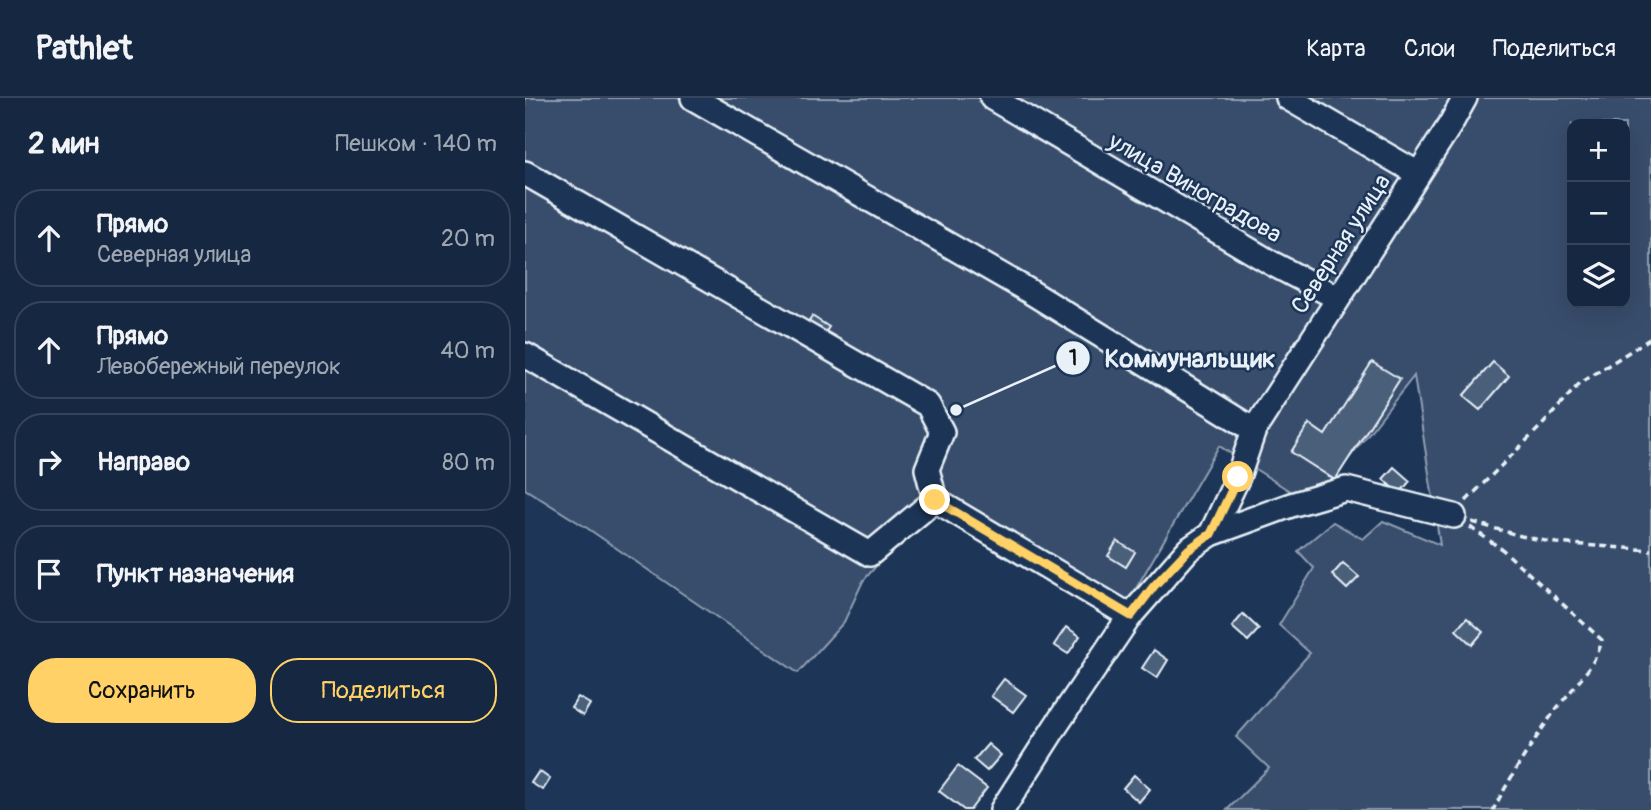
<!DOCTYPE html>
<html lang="ru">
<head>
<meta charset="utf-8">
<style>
  body { margin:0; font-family:Pangolin,sans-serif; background:#1f3048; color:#f1f3f6 }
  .controls { position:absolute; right:21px; top:21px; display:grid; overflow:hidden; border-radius:14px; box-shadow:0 7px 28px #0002 }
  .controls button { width:63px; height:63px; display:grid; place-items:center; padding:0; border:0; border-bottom:2px solid #35445a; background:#162841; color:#f1f3f6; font:35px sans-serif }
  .stop { position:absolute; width:21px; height:21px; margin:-16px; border:5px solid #ffd166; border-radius:50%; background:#fff }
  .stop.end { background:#ffd166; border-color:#fff; box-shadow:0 2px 7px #0008 }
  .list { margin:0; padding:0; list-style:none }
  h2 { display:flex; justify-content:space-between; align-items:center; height:91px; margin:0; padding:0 28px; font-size:30px }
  h2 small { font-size:23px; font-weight:400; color:#9ea6b1 }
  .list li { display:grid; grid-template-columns:46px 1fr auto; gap:21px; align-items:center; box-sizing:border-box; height:98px; margin:0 14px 14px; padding:0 14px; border:2px solid #35445a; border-radius:28px }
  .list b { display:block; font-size:26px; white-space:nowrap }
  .list p { margin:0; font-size:23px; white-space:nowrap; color:#9ea6b1 }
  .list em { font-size:23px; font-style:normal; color:#9ea6b1 }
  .actions { display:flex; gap:14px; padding:21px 28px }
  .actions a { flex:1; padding:16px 0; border:2px solid #ffd166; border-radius:28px; text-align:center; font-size:24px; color:#ffd166 }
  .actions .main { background:#ffd166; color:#111 }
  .icon { flex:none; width:38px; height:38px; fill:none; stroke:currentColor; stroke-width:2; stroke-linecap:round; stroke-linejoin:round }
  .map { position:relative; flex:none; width:1126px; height:712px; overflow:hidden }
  header { display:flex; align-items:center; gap:42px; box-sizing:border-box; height:98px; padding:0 35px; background:#162841; border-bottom:2px solid #35445a }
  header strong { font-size:33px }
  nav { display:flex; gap:38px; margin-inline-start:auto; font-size:24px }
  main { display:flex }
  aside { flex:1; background:#162841 }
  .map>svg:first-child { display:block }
  .green { fill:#374d6c; stroke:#909fb2; stroke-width:2; fill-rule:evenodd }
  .building { fill:#495e7a; stroke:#e8f1f8; stroke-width:2 }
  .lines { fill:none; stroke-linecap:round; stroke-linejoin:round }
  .minor-casing { stroke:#e8f1f8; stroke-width:28 }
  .path { stroke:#e8f1f8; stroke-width:3.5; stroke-dasharray:7 5; stroke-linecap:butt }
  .minor { stroke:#1d3557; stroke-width:23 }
  .route { stroke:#ffd166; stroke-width:9 }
  .labels { text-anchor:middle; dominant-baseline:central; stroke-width:5; stroke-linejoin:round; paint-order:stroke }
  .street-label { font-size:24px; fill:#e8f1f8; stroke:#1d3557 }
  .leader { fill:none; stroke:#e8f1f8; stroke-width:2.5 }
  .callout-dot { fill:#e8f1f8; stroke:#1d3557; stroke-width:2.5 }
  .mark-label { font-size:21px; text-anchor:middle; font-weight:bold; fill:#111 }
  .callout-label { font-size:26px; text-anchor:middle; font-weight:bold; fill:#e8f1f8; stroke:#1d3557; stroke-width:5; stroke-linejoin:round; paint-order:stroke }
</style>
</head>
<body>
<header>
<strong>Pathlet</strong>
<nav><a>Карта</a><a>Слои</a><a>Поделиться</a></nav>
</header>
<main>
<aside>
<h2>2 мин<small>Пешком · 140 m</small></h2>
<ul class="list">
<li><svg class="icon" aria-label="ahead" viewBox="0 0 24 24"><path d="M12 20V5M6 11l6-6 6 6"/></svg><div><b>Прямо</b><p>Северная улица</p></div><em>20 m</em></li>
<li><svg class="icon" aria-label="ahead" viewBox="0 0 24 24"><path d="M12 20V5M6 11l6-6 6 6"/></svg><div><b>Прямо</b><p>Левобережный переулок</p></div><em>40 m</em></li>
<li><svg class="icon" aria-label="right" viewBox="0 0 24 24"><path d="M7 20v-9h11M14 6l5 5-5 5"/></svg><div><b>Направо</b></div><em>80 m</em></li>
<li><svg class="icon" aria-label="arrive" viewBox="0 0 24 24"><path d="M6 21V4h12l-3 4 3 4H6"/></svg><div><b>Пункт назначения</b></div></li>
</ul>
<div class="actions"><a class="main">Сохранить</a><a>Поделиться</a></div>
</aside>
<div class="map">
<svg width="1126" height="712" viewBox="0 0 1126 712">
  <rect width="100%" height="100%" fill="#1d3557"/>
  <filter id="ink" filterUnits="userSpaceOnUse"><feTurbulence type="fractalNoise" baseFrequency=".0143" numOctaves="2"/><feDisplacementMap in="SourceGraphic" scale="14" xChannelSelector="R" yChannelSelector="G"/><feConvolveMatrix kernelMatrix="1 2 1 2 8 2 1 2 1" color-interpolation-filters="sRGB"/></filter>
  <g filter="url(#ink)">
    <!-- green -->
    <path class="green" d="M 0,0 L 1126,0 L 1126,712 L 702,712 L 744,670 L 711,639 L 785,555 L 754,527 L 789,470 L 773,453 L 808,424 L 838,441 L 858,423 L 915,447 L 889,278 L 803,387 L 771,397 L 694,348 L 603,504 L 426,397 L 366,451 L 338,483 L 319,524 L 273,575 L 62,430 L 0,391 ZM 1047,26 L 1100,26 L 1100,205 L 1047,205 Z"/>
    <!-- building -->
    <g class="building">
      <path d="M 287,218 L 304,229 L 297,239 L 280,229 Z"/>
      <path d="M 847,264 L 875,281 L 810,382 L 766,354 L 784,326 L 800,337 Z"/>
      <path d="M 968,264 L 984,278 L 955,312 L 938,298 Z"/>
      <path d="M 869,369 L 885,383 L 874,396 L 858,381 Z"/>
      <path d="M 592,443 L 610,454 L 601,469 L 583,458 Z"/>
      <path d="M 818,465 L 834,479 L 822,491 L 807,477 Z"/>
      <path d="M 718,516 L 734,531 L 723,543 L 707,529 Z"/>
      <path d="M 942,520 L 958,534 L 947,547 L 931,532 Z"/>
      <path d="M 541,529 L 555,538 L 543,556 L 529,547 Z"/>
      <path d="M 629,552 L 643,562 L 632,580 L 617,570 Z"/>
      <path d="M 479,581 L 501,597 L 488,614 L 466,598 Z"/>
      <path d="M 53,599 L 65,606 L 58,618 L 46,610 Z"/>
      <path d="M 463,646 L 476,657 L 462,673 L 449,662 Z"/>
      <path d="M 433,668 L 462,690 L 445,712 L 439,712 L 414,693 Z"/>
      <path d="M 14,673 L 25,681 L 18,692 L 6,685 Z"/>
      <path d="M 609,677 L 625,691 L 614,704 L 598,690 Z"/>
    </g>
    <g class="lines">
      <!-- minor casing -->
      <g class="minor-casing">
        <g id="minor">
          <path d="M 168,0 L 504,193 L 729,332"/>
          <path d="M 467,0 L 748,166 L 813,200"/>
          <path d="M 763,0 L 892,75"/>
          <path d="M 0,75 L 403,307 L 417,334 L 402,371 L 410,402 L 605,518"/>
          <path d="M 0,257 L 345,456 L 410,402"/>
          <path d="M 686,436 L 713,379 L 729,332 L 925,27 L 940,0"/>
          <path d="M 477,712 L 530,629 L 605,518 L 663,452 L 686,436 L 766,407 L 821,391 L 929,418"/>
        </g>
      </g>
      <!-- path -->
      <g class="path">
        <path d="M 941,403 L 1019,325 L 1054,286 L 1126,240"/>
        <path d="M 947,424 L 996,438 L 1031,445 L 1126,452"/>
        <path d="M 945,429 L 978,452 L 1077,542 C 1071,569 1045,592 1029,614 C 1006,646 986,678 968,712"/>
      </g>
      <!-- minor -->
      <use href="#minor" class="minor"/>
    </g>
  </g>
  <g class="lines" filter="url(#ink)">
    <!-- route -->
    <path class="route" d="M 410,402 L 606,518 L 629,488 L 663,452 L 686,436 L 713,379"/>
  </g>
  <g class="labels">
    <!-- street labels -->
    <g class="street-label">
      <text transform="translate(670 90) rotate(30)">улица Виноградова</text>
      <text transform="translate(816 146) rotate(-57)">Северная улица</text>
    </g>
  </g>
  <!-- callouts -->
  <path class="leader" d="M431 312L548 260"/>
  <g class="callout-dot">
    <circle cx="431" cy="312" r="7"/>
    <circle cx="548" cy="260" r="18"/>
  </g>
  <g class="mark-label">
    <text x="548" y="267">1</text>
  </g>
  <g class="callout-label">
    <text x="665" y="269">Коммунальщик</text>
  </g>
</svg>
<div class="controls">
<button>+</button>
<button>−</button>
<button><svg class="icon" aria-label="layers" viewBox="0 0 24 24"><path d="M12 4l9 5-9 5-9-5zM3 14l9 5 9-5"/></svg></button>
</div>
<div class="stop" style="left:713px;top:379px"></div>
<div class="stop end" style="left:410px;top:402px"></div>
</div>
</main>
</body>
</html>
